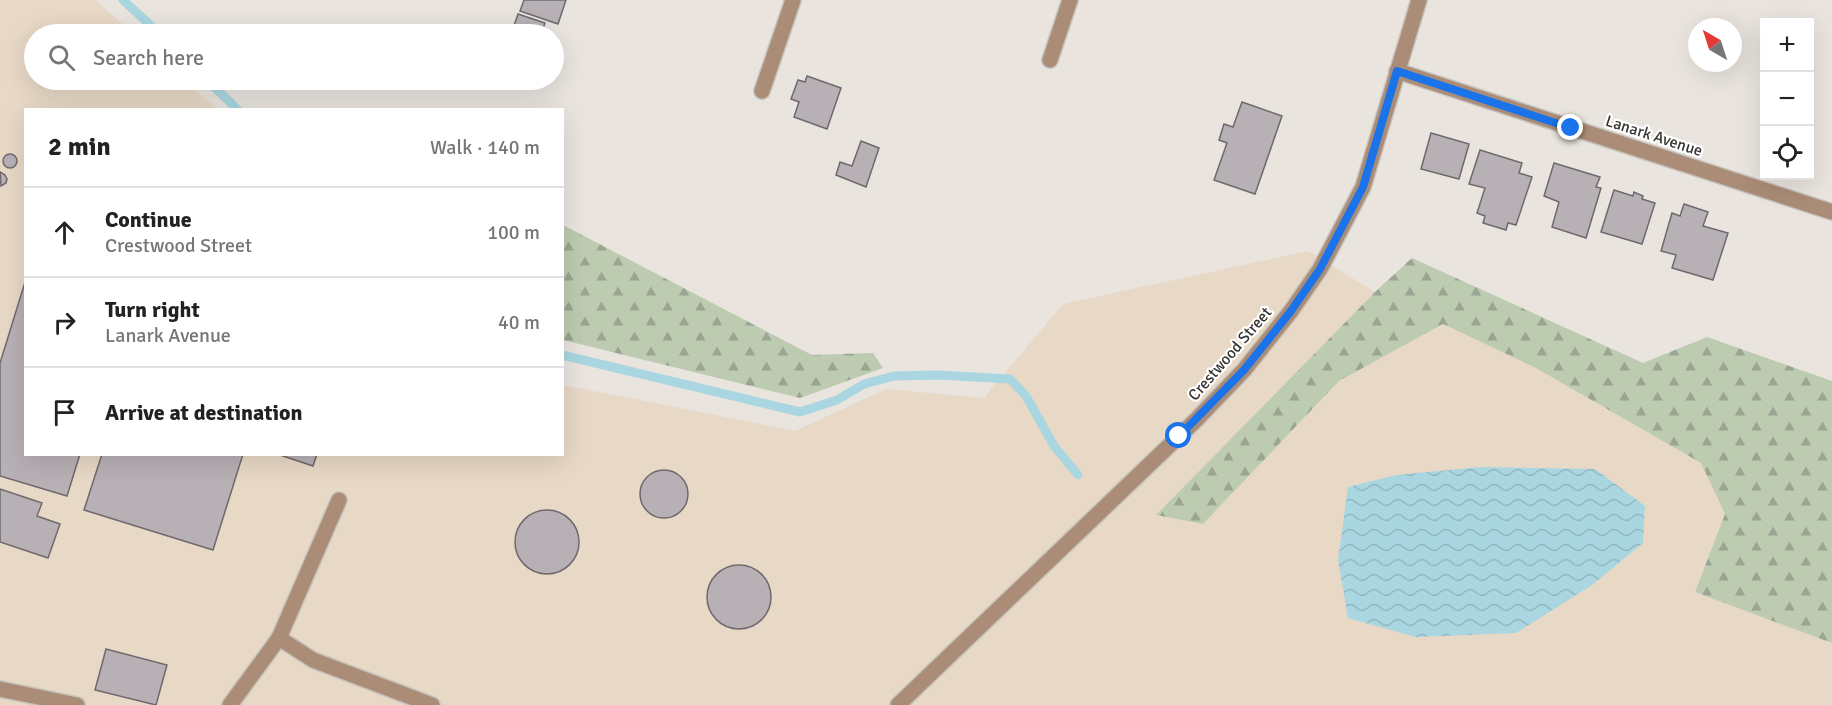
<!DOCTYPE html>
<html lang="en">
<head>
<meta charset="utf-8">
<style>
  body { margin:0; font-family:Signika,sans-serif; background:#f2f2f2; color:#222 }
  .controls { position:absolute; right:18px; top:18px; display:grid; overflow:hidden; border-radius:0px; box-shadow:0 6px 24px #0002 }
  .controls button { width:54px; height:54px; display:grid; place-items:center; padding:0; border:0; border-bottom:2px solid #e0e0e0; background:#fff; color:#222; font:30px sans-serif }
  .compass { position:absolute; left:1688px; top:18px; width:54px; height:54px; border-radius:50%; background:#fff; box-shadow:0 6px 24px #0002; rotate:321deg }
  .stop { position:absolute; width:18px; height:18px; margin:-14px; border:4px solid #1a73e8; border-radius:50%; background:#fff }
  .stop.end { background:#1a73e8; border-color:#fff; box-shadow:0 2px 6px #0008 }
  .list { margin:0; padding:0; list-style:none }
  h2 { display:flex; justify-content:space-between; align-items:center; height:78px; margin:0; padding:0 24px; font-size:26px }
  h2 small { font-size:20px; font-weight:400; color:#767676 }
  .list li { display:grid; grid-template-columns:39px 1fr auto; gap:18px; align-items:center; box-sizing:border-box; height:90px; padding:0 24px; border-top:2px solid #e0e0e0 }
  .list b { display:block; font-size:22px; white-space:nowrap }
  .list p { margin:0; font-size:20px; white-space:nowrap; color:#767676 }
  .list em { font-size:20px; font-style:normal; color:#767676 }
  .icon { flex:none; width:33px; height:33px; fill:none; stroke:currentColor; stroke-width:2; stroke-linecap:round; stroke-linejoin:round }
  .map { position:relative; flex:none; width:1832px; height:705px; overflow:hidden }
  .search { position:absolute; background:#fff; box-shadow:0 6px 24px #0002; left:24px; top:24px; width:540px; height:66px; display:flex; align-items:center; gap:15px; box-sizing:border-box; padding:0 21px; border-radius:33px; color:#767676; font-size:22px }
  .panel { position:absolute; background:#fff; box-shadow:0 6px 24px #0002; left:24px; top:108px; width:540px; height:348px; border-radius:0px }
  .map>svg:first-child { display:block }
  .industrial { fill:#e8d8c6 }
  .forest { fill:url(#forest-firs) }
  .water { fill:url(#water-waves) }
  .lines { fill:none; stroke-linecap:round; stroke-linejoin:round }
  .stream { stroke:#a9d6e1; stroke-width:9 }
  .building { fill:#b7b0b5; stroke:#6f696e; stroke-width:1.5 }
  .minor-casing { stroke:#c5c1bb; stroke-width:18 }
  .minor { stroke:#ab8c76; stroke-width:15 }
  .route { stroke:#1a73e8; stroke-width:8 }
  .labels { text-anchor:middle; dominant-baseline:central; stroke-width:4.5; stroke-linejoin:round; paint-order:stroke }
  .street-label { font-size:16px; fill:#353431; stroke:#fff }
</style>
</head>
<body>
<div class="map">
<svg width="1832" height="705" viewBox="0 0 1832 705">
  <defs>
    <pattern id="forest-firs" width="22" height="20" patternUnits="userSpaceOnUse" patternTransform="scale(1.5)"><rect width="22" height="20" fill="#bdcbb1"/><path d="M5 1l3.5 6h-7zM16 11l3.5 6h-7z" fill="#9aa691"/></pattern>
    <pattern id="water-waves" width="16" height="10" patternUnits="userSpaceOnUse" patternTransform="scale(1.5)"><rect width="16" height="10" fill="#a9d6e1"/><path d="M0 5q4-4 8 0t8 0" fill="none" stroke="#92b8c2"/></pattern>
  </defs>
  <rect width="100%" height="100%" fill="#e9e4de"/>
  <!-- industrial -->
  <path class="industrial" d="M 0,0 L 95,0 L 134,34 L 34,34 L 34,80 L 184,80 L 217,109 L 26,110 L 26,454 L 562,454 L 563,385 L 795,431 L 886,389 L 984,398 L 1063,304 L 1308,251 L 1375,292 L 1156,515 L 1203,524 L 1339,381 L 1443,324 L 1534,367 L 1701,463 L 1725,514 L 1695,592 L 1832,643 L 1832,705 L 0,705 Z"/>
  <!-- forest -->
  <g class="forest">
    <path d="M 563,225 L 812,355 L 873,353 L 883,368 L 800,398 L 563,340 Z"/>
    <path d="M 1412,258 L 1643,363 L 1707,337 L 1832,381 L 1832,643 L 1695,592 L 1725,514 L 1701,463 L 1534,367 L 1443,324 L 1339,381 L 1203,524 L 1156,515 L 1375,292 Z"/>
  </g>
  <!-- water -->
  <path class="water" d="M 1481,467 L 1595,469 L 1645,506 L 1643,543 L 1592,585 L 1516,633 L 1415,637 L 1348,618 L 1338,560 L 1348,487 L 1396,475 Z"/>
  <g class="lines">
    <!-- stream -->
    <g class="stream">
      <path d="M 123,0 L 160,34"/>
      <path d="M 207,80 L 238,110"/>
      <path d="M 562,355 L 800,412 L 837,400 L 864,384 L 894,376 L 938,375 L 1010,379 L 1026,396 L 1054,446 L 1078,475"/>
    </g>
  </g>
  <!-- building -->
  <g class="building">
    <path d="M 524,0 L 566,0 L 558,24 L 520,11 Z"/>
    <path d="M 518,14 L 545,23 L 541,34 L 511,34 Z"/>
    <path d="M 807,76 L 841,88 L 827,129 L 794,117 L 799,102 L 791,99 L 798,80 L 805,82 Z"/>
    <path d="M 1242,102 L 1282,116 L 1255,194 L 1214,180 L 1227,143 L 1219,140 L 1224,124 L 1233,127 Z"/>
    <path d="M 1431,133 L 1469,144 L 1459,179 L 1421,169 Z"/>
    <path d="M 861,141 L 879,148 L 866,187 L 836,175 L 840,162 L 852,166 Z"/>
    <path d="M 1480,150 L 1522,163 L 1519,173 L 1532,177 L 1516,225 L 1508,223 L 1506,230 L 1483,223 L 1485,216 L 1477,213 L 1485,188 L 1469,184 Z"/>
    <circle cx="10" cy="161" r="7"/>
    <path d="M 1554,163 L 1600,177 L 1596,187 L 1601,188 L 1586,238 L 1552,227 L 1559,202 L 1544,196 Z"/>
    <path d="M 0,172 L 5,175 L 7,179 L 6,183 L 1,186 Z"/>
    <path d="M 1614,190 L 1633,196 L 1634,192 L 1643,196 L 1642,199 L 1655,203 L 1642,244 L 1601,232 Z"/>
    <path d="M 1684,204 L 1708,212 L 1703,226 L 1728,233 L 1713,280 L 1672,268 L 1676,255 L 1661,251 L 1672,213 L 1680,216 Z"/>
    <path d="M 26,279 L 26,454 L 80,454 L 67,496 L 0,476 L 0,363 Z"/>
    <path d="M 102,454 L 243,454 L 213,550 L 84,510 Z"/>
    <path d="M 277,454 L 317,454 L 313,466 Z"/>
    <circle cx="664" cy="494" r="24"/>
    <path d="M 0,489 L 42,503 L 37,516 L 60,524 L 48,558 L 0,542 Z"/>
    <circle cx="547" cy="542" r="32"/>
    <circle cx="739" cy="597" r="32"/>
    <path d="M 106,649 L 167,665 L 156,705 L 95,690 Z"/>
  </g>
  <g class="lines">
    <!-- minor casing -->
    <g class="minor-casing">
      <g id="minor">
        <path d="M 1050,60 L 1070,0"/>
        <path d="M 1397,71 L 1832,212"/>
        <path d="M 762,91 L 793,0"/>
        <path d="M 339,500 L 279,638 L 313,660 L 432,705"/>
        <path d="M 0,689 L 77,705"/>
        <path d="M 230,705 L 279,638"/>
        <path d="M 898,705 L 1196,420 L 1244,370 L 1291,311 L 1320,269 L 1363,187 L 1419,0"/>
      </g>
    </g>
    <!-- minor -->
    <use href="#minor" class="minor"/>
  </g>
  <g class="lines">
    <!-- route -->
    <path class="route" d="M 1179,436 L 1244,370 L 1291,311 L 1320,269 L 1363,187 L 1397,71 L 1571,128"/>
  </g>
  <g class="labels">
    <!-- street labels -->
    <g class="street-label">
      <text transform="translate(1654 136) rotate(18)">Lanark Avenue</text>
      <text transform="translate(1230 354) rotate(-49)">Crestwood Street</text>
    </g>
  </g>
</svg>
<div class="controls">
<button>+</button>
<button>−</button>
<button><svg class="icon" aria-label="locate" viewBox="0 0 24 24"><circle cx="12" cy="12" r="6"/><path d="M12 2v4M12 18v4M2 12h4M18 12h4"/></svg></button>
</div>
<svg class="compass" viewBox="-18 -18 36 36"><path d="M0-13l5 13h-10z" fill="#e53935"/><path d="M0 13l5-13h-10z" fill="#767676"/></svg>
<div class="stop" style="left:1179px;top:436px"></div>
<div class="stop end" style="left:1571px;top:128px"></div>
<div class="search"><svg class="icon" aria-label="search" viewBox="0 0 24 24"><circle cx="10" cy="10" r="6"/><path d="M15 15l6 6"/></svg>Search here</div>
<section class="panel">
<h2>2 min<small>Walk · 140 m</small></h2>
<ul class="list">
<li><svg class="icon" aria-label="ahead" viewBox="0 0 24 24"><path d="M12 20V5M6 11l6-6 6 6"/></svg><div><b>Continue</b><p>Crestwood Street</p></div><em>100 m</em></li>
<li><svg class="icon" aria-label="right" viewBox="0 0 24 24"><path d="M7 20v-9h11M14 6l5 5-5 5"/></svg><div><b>Turn right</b><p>Lanark Avenue</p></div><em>40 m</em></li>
<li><svg class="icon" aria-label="arrive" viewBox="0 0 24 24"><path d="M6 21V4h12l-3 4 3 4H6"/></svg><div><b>Arrive at destination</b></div></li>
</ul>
</section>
</div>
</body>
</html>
